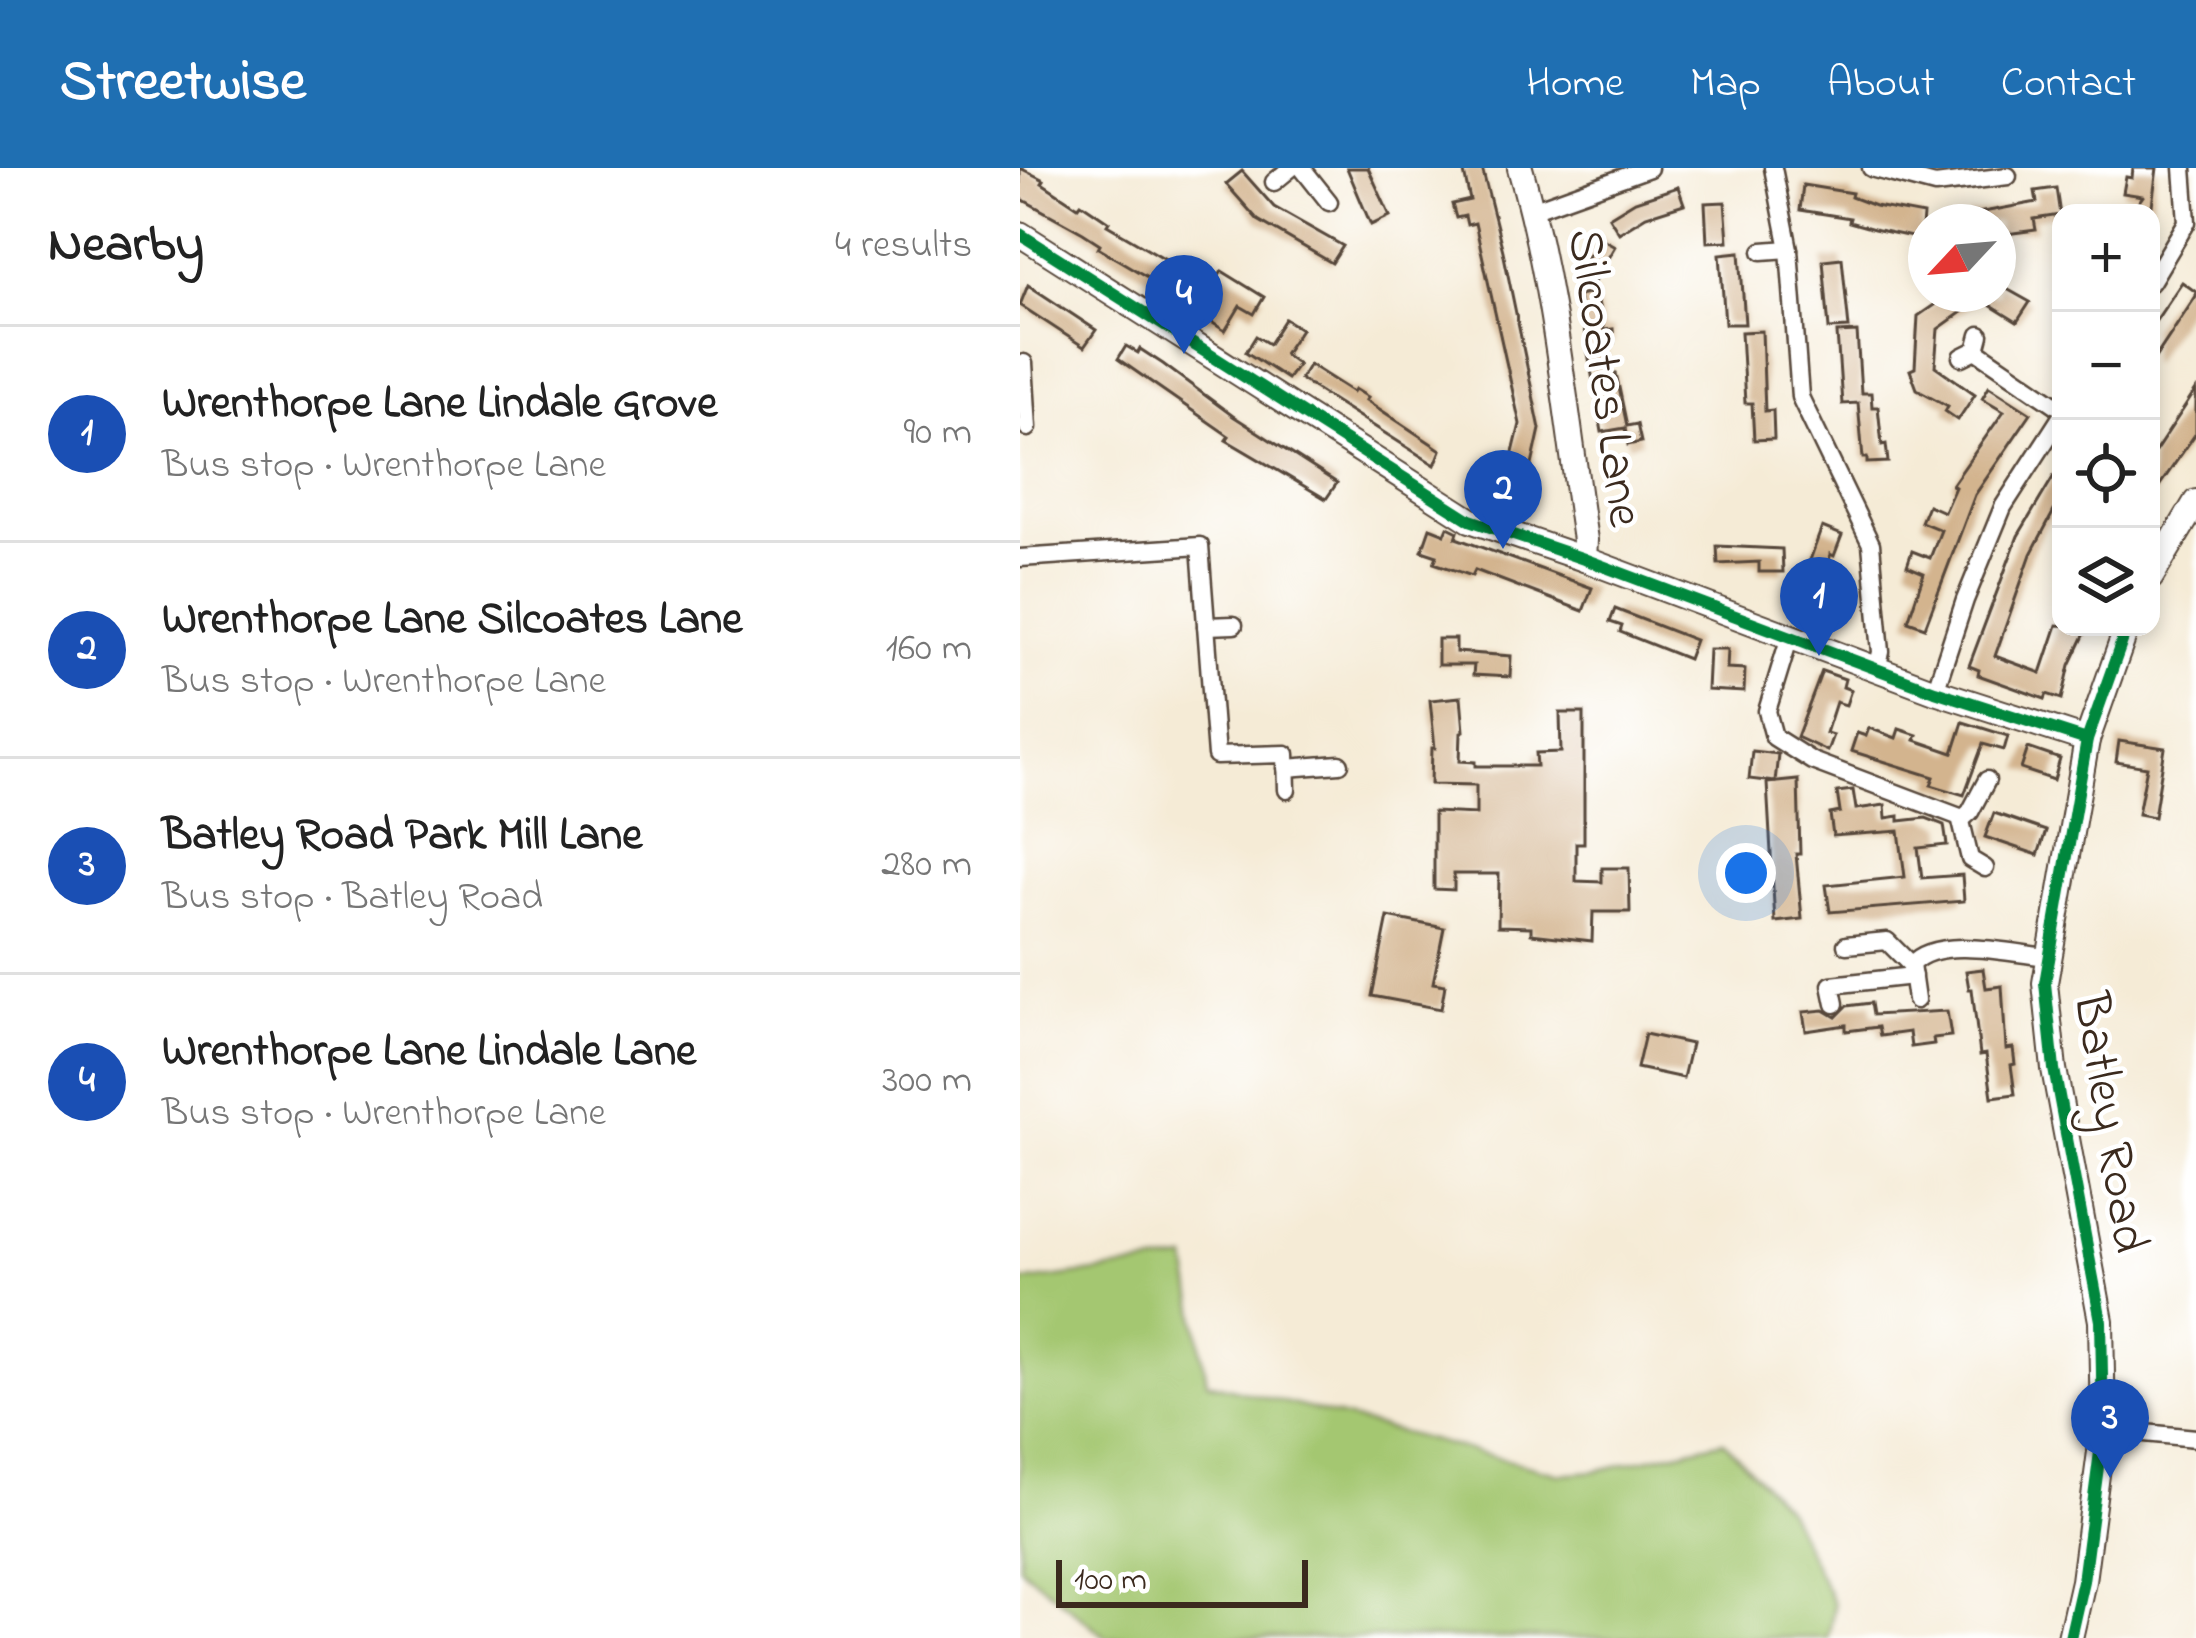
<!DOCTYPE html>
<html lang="en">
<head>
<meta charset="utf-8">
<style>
  body { margin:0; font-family:"Indie Flower",sans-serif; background:#f6f6f6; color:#222 }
  .controls { position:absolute; right:36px; top:36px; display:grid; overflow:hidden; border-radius:24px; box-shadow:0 6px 18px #0003 }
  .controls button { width:108px; height:108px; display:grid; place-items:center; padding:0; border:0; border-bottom:3px solid #e0e0e0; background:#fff; color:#222; font:60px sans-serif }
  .compass { position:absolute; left:888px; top:36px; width:108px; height:108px; border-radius:50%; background:#fff; box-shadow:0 6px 18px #0003; rotate:244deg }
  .scale { position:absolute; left:36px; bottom:30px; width:252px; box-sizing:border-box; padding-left:12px; border:6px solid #3b2a1e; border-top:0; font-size:33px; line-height:42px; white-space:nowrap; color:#3b2a1e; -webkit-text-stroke:9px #fff; paint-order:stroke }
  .you { position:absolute; left:726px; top:705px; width:42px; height:42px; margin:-30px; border:9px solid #fff; border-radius:50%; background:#1a73e8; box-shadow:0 0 0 18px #1a73e833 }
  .badge { display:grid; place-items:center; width:78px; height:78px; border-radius:50%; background:#1f6fb2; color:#fff; font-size:39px; font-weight:700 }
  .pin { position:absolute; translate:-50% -99px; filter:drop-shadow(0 3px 6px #0008) }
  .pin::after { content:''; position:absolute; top:63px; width:42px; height:36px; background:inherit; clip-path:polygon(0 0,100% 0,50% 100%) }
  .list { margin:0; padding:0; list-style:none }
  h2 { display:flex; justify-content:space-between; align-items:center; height:156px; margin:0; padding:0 48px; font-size:51px }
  h2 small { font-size:39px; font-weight:400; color:#767676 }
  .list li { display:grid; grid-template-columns:78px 1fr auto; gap:36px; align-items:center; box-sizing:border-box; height:216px; padding:0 48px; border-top:3px solid #e0e0e0 }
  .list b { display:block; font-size:45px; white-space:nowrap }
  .list p { margin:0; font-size:39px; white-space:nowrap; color:#767676 }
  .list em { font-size:39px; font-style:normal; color:#767676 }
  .icon { flex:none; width:66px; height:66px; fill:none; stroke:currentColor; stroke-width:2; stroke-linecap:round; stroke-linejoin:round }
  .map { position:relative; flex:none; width:1176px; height:1470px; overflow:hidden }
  header { display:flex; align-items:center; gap:72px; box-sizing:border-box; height:168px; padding:0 60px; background:#1f6fb2; color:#fff }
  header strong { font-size:57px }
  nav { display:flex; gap:66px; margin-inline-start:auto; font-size:42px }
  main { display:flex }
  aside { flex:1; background:#fff }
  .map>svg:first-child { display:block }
  .green { fill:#a4c771; stroke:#707848; stroke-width:3 }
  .building { fill:#d3b48e }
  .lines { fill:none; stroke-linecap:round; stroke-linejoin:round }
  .street-casing { stroke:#57473a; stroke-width:21 }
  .secondary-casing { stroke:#57473a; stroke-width:28 }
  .street { stroke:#fff; stroke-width:16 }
  .secondary { stroke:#fff; stroke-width:24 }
  .cycleway-casing { stroke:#fff; stroke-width:20 }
  .cycleway { stroke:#00873e; stroke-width:12 }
  .labels { text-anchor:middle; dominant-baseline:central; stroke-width:9; stroke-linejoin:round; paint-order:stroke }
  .street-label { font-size:51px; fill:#3b2a1e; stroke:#fff }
</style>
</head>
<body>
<header>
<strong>Streetwise</strong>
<nav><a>Home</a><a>Map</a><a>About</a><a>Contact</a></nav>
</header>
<main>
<aside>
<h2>Nearby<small>4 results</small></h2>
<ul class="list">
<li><span class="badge" style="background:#1a4fb4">1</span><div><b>Wrenthorpe Lane Lindale Grove</b><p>Bus stop · Wrenthorpe Lane</p></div><em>90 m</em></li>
<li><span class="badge" style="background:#1a4fb4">2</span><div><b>Wrenthorpe Lane Silcoates Lane</b><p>Bus stop · Wrenthorpe Lane</p></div><em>160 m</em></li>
<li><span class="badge" style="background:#1a4fb4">3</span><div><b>Batley Road Park Mill Lane</b><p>Bus stop · Batley Road</p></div><em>280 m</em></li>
<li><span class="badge" style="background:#1a4fb4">4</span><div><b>Wrenthorpe Lane Lindale Lane</b><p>Bus stop · Wrenthorpe Lane</p></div><em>300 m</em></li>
</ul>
</aside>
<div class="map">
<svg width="1176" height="1470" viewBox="0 0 1176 1470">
  <rect width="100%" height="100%" fill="#fff"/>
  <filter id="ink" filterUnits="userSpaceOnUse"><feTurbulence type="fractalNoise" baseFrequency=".00833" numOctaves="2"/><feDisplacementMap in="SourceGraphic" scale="24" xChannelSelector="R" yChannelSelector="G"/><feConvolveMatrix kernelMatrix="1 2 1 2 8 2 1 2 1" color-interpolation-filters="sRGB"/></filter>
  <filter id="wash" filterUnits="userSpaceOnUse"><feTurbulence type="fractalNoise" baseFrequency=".004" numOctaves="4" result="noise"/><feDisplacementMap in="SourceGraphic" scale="48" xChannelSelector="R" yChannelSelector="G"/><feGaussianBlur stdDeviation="2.7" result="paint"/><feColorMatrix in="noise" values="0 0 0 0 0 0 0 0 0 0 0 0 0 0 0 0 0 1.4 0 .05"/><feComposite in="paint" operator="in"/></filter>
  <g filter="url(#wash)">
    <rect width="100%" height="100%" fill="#f5ebd6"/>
    <!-- green -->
    <path class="green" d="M 167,1092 L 187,1214 L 540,1306 L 575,1303 L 704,1273 L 767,1341 L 814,1437 L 808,1470 L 87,1470 L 0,1399 L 0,1114 Z"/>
    <g id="blocks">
      <!-- building -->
      <g class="building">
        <path d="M 0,0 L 24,12 L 22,15 L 58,39 L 61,35 L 89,54 L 87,57 L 154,96 L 152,99 L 189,124 L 202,103 L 244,129 L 234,146 L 220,138 L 205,163 L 144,123 L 146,120 L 78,80 L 80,76 L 63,65 L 0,30 Z"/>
        <path d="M 327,0 L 348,0 L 370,48 L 351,57 Z"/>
        <path d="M 443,0 L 462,0 L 483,83 L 520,261 L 510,306 L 489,301 L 500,256 L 455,55 L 447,57 L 445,48 L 436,50 L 432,36 L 450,32 Z"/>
        <path d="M 1113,0 L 1137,0 L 1131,45 L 1111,45 L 1123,28 L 1103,25 L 1106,9 L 1112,10 Z"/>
        <path d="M 222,3 L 254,39 L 323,78 L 312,95 L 238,52 L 206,16 Z"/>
        <path d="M 783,17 L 832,25 L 831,29 L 855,38 L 903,47 L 901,71 L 854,61 L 829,54 L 830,50 L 780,42 Z"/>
        <path d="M 658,19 L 664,36 L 626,48 L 599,65 L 589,49 L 615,33 Z"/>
        <path d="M 1036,20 L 1040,47 L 1014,51 L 1016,62 L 978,67 L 978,54 L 948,54 L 947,47 L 1017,34 L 1015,23 Z"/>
        <path d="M 705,34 L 708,73 L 687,74 L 685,35 Z"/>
        <path d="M 579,69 L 595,78 L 574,114 L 558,105 Z"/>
        <path d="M 720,84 L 725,156 L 705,156 L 700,86 Z"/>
        <path d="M 822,90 L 829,160 L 809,161 L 803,92 Z"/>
        <path d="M 1162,114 L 1176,124 L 1176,128 L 1131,196 L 1131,160 Z"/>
        <path d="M 978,116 L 1010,134 L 997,154 L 960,131 L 918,161 L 915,198 L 955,226 L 938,252 L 925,243 L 928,238 L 897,221 L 890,202 L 895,200 L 898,148 L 930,126 L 978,126 Z"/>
        <path d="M 8,117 L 76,162 L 64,179 L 0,137 Z"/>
        <path d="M 576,124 L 584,162 L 593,161 L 594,175 L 586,176 L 590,206 L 596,205 L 607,258 L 617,256 L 621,274 L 608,277 L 605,260 L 582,264 L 558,128 Z"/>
        <path d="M 265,151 L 281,161 L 264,186 L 278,196 L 267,211 L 226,184 L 236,168 L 249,176 Z"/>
        <path d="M 742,163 L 745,243 L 753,242 L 754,271 L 734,272 L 732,235 L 725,235 L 721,164 Z"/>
        <path d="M 837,164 L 841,225 L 851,225 L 852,239 L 858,239 L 862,277 L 866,276 L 868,294 L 847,295 L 847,290 L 843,290 L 838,235 L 822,236 L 817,165 Z"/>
        <path d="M 106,178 L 118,185 L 120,181 L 143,196 L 213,248 L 317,315 L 306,331 L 206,272 L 209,268 L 98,191 Z"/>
        <path d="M 289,196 L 333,224 L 335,221 L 348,229 L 346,232 L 421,282 L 415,297 L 280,211 Z"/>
        <path d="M 969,218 L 1011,245 L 955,327 L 905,459 L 888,453 L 904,405 L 887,398 L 892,383 L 910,390 L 921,362 L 901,354 L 908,337 L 924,344 L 935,319 L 932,317 L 984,243 L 962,230 Z"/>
        <path d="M 1176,222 L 1176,265 L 1131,330 L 1131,290 Z"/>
        <path d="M 1041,296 L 1041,342 L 1036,339 L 1011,386 L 975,488 L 1021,505 L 1037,457 L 1068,459 L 1050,497 L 1042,531 L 1027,526 L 1025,531 L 958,507 L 959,502 L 949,498 L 998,368 Z"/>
        <path d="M 428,359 L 438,364 L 436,370 L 572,420 L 563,443 L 455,402 L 452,408 L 414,395 L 417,388 L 402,383 L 410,360 L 425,366 Z"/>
        <path d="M 802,359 L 822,367 L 814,388 L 810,386 L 806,428 L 786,426 L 789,395 Z"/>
        <path d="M 697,378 L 762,381 L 763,404 L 739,404 L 739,394 L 698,396 Z"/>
        <path d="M 595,441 L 675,472 L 668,491 L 600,464 L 602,458 L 590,454 Z"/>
        <path d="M 418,471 L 436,471 L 436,484 L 491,488 L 490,509 L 453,507 L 454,497 L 418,497 Z"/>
        <path d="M 689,481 L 708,481 L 707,500 L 725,501 L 724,524 L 687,522 Z"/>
        <path d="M 802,503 L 825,511 L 823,519 L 831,522 L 826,537 L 816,534 L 806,565 L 813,567 L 807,583 L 777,569 Z"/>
        <path d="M 441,529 L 444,563 L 441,564 L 440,593 L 456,594 L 456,598 L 517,598 L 516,585 L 541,584 L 540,545 L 564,545 L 564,675 L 556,675 L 556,713 L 582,714 L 582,700 L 609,700 L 610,744 L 573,744 L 572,773 L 511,766 L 511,759 L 478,758 L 479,706 L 434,706 L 434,722 L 414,721 L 414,644 L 456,646 L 456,617 L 411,616 L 412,580 L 415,580 L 410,532 Z"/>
        <path d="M 943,554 L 988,568 L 984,582 L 963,576 L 944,627 L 911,617 L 914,609 L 831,583 L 837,565 L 846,568 L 849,560 L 876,570 L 879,561 L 897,567 L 895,572 L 933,585 Z"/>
        <path d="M 1099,573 L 1145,580 L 1134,649 L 1118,646 L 1127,599 L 1096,594 Z"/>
        <path d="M 1008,580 L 1040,591 L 1034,612 L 1001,601 Z"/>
        <path d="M 732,583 L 758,586 L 755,614 L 729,611 Z"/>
        <path d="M 778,612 L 780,686 L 776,686 L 782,751 L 755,754 L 747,615 Z"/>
        <path d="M 833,622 L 836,641 L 865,637 L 866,650 L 879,648 L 879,653 L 906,650 L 924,657 L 927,677 L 898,680 L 902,710 L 942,707 L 944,733 L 810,744 L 806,717 L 885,709 L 879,663 L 813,668 L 810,646 L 820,644 L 817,624 Z"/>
        <path d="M 974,645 L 1026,663 L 1018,687 L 965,669 Z"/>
        <path d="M 368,749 L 424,760 L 413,815 L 425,817 L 421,841 L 352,828 Z"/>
        <path d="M 963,801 L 966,820 L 982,818 L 986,881 L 993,880 L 995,896 L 991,897 L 995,926 L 972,929 L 966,886 L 960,887 L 952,821 L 949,821 L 946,803 Z"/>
        <path d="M 851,835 L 853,847 L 927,843 L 931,868 L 913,870 L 914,876 L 891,879 L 889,864 L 860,868 L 858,859 L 826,863 L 826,857 L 786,863 L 783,844 L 804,842 L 816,849 L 827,838 Z"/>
        <path d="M 625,866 L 671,876 L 663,910 L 617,900 Z"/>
      </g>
    </g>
  </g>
  <g filter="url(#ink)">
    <use href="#blocks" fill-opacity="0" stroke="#57473a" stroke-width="3"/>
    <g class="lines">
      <!-- street casing -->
      <g class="street-casing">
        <g id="street">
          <path d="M 282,0 L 309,34"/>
          <path d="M 753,0 L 769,81 L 780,229 L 851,376 L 861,484 L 857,501"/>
          <path d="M 851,0 L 915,17 L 988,8"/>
          <path d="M 254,14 L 271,0"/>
          <path d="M 512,42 L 629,0"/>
          <path d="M 742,83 L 769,81"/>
          <path d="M 1131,114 L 1167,54 L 1163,0"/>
          <path d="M 956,182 L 1041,240"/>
          <path d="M 942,189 L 956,182 L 960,167"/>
          <path d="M 4,195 L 8,260"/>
          <path d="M 0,390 L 180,378 L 196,588 L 266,586 L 267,622"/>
          <path d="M 186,458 L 214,457"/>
          <path d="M 770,468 L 747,543 L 754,569 L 792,593 L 940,649 L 950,691 L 965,700"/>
          <path d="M 915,523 L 945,432 L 983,339 L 1041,249"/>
          <path d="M 266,600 L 320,596"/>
          <path d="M 941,652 L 950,644 L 967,612"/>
          <path d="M 826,777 L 867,773 L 891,797"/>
          <path d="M 896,832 L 891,797 C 915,767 991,785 1026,789"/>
          <path d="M 815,836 L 811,817 L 893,808"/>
          <path d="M 1083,1261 L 1176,1270"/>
        </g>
      </g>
      <!-- secondary casing -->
      <g class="secondary-casing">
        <g id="secondary">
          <path d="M 500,0 C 535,120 546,248 565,372 L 564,391"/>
          <path d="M 0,66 L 450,352 L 564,391 L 915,523 L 1067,572"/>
          <path d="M 1131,409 L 1176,334"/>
          <path d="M 1050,1470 L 1063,1413 L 1083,1261 L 1081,1153 L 1034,901 L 1025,815 L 1067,572 L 1107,459"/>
        </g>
      </g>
      <!-- street -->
      <use href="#street" class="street"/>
      <!-- secondary -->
      <use href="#secondary" class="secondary"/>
      <!-- cycleway casing -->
      <g class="cycleway-casing">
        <g id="cycleway">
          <path d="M 0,66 L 450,352 L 564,391 L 915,523 L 1067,572"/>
          <path d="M 1050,1470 L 1063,1413 L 1083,1261 L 1081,1153 L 1034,901 L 1025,815 L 1067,572 L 1107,459"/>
        </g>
      </g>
      <!-- cycleway -->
      <use href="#cycleway" class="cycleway"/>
    </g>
  </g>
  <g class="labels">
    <!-- street labels -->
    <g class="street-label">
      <text transform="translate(583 210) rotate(82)">Silcoates Lane</text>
      <text transform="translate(1088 955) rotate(81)">Batley Road</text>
    </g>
  </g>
</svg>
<div class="controls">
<button>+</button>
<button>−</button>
<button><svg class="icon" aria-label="locate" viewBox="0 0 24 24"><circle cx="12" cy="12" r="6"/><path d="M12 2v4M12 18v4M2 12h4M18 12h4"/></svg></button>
<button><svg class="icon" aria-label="layers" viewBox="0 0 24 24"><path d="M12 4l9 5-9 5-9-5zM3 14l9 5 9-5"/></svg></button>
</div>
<svg class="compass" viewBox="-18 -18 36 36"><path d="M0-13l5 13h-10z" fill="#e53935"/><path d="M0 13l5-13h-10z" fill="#767676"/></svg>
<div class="scale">100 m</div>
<div class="you"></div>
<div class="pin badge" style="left:799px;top:488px;background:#1a4fb4">1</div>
<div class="pin badge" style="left:483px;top:381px;background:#1a4fb4">2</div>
<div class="pin badge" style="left:1090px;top:1310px;background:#1a4fb4">3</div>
<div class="pin badge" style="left:164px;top:186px;background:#1a4fb4">4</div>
</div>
</main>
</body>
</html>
